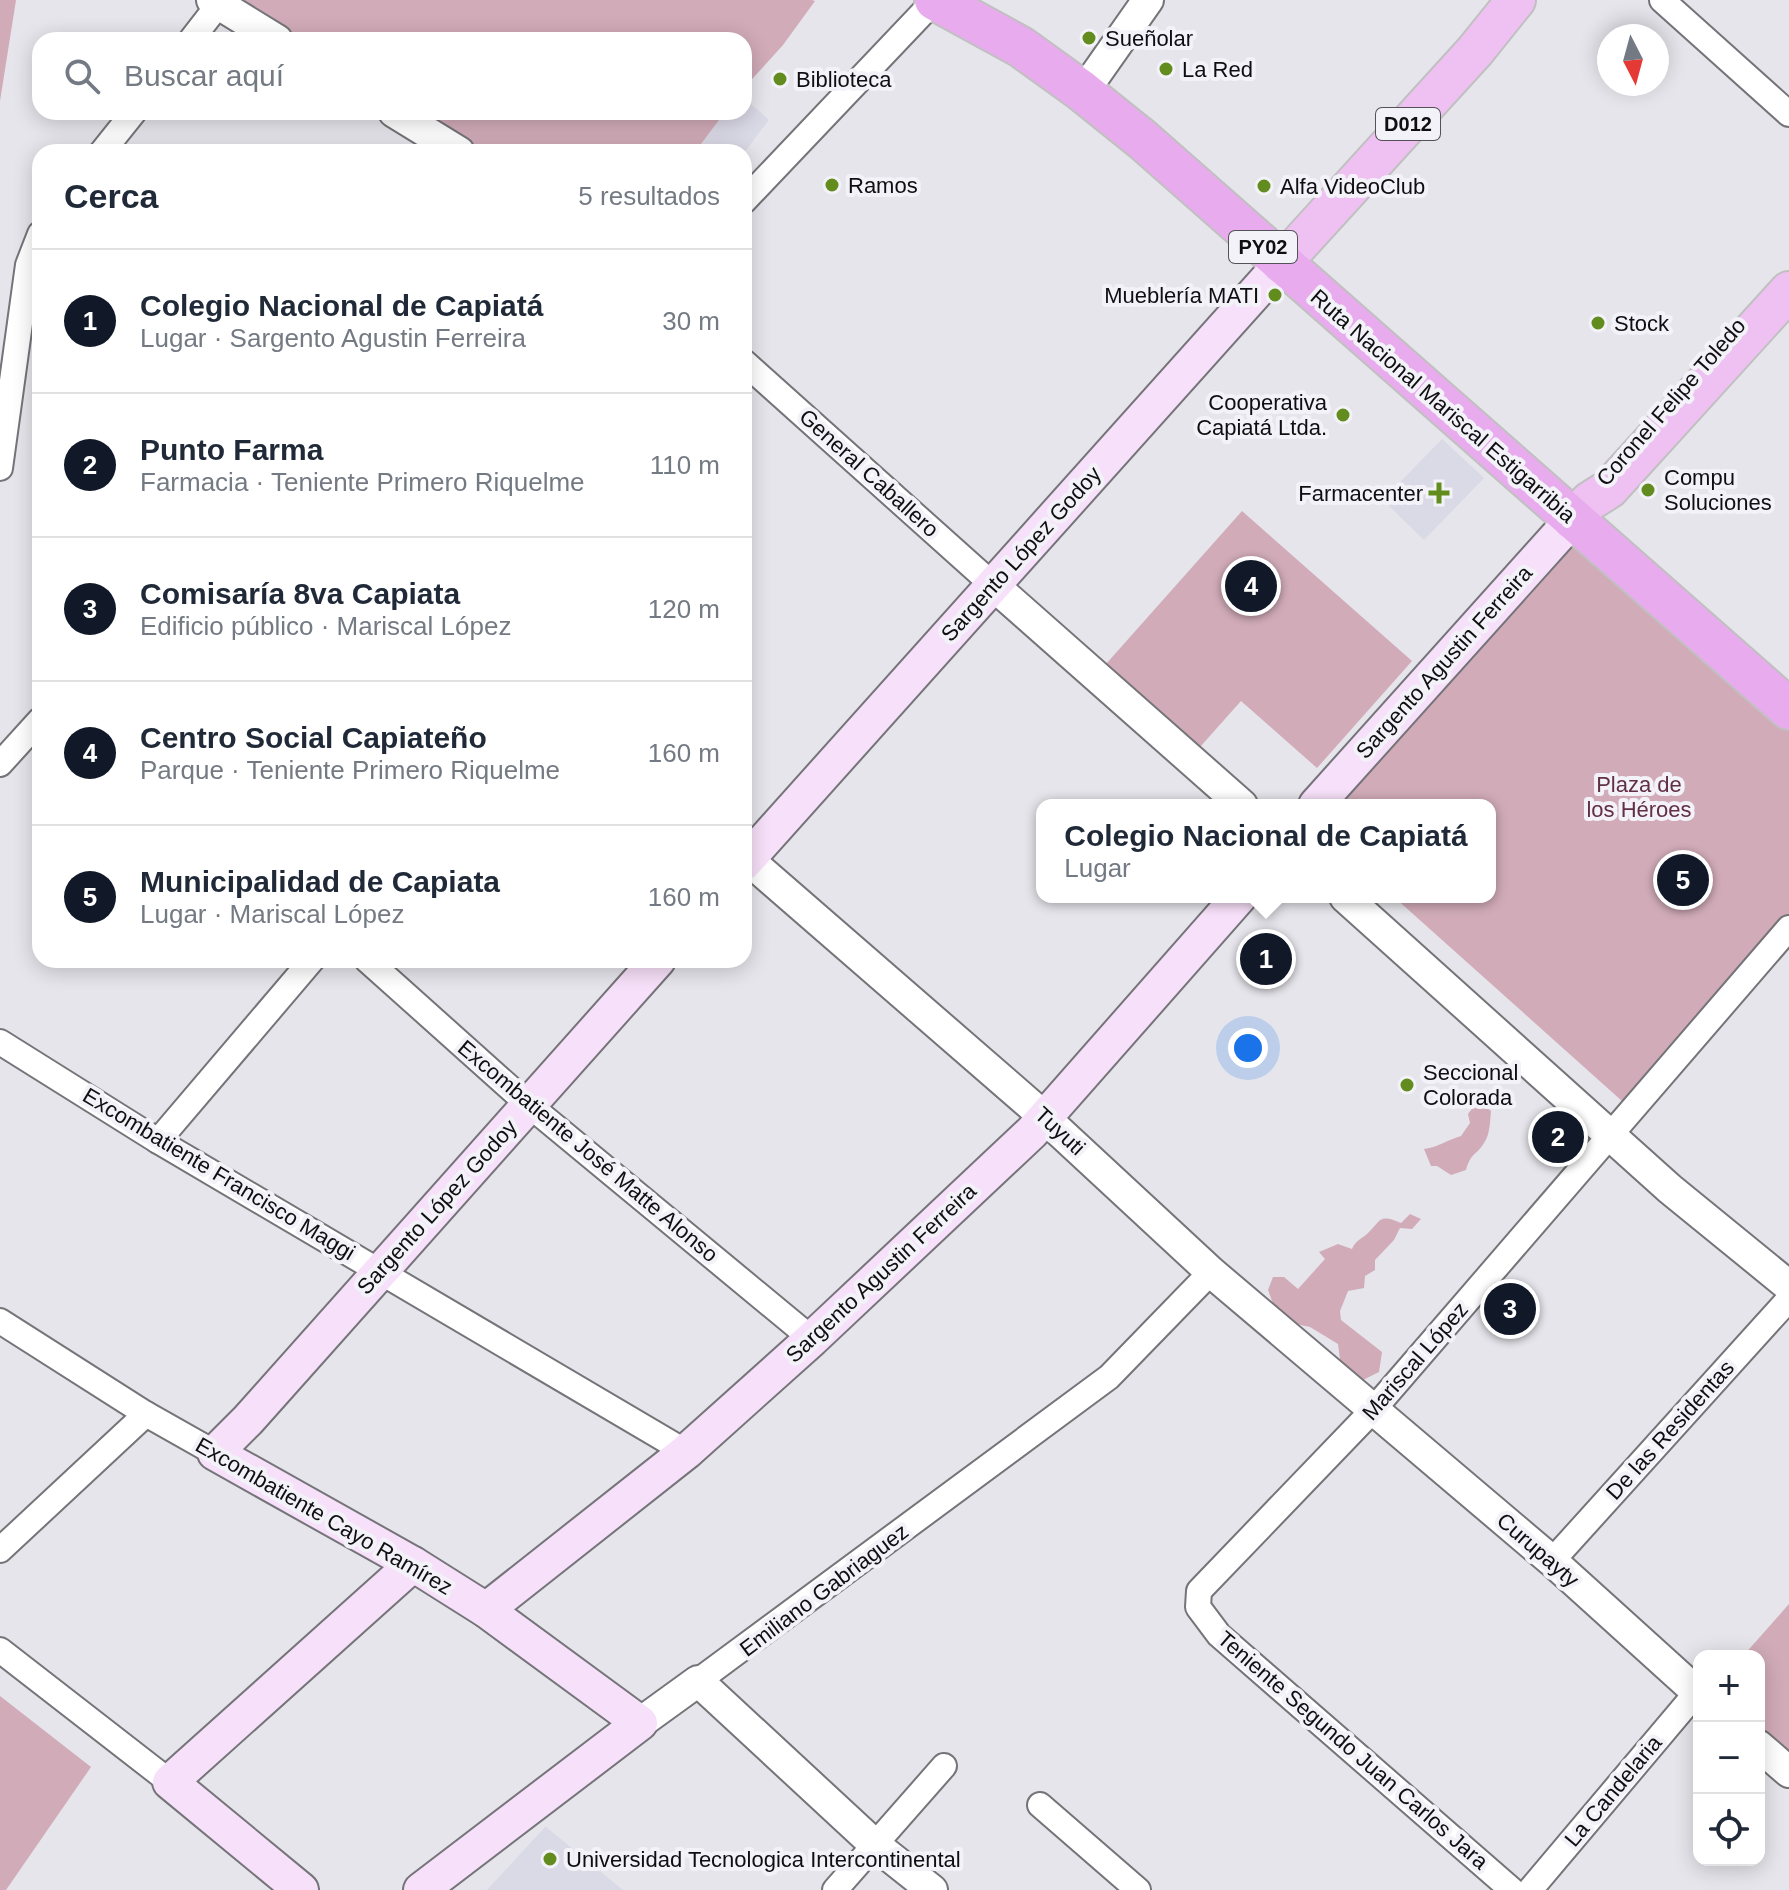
<!DOCTYPE html>
<html lang="es">
<head>
<meta charset="utf-8">
<style>
  body { margin:0; font-family:Arial,sans-serif; background:#f6f6f7; color:#1f2937 }
  .controls { position:absolute; right:24px; bottom:24px; display:grid; overflow:hidden; border-radius:16px; box-shadow:0 4px 20px #0003 }
  .controls button { width:72px; height:72px; display:grid; place-items:center; padding:0; border:0; border-bottom:2px solid #e0e1e3; background:#fff; color:#1f2937; font:40px sans-serif }
  .compass { position:absolute; left:1597px; top:24px; width:72px; height:72px; border-radius:50%; background:#fff; box-shadow:0 4px 20px #0003; rotate:174deg }
  .you { position:absolute; left:1248px; top:1048px; width:28px; height:28px; margin:-20px; border:6px solid #fff; border-radius:50%; background:#1a73e8; box-shadow:0 0 0 12px #1a73e833 }
  .badge { display:grid; place-items:center; width:52px; height:52px; border-radius:50%; background:#111827; color:#fff; font-size:26px; font-weight:700 }
  .pin { position:absolute; translate:-50% -50%; border:4px solid #fff; box-shadow:0 2px 8px #0006 }
  .popup { position:absolute; left:1036px; top:799px; width:460px; height:104px; box-sizing:border-box; display:grid; place-content:center; border-radius:16px; background:#fff; filter:drop-shadow(0 2px 6px #0005); font-size:26px; white-space:nowrap; color:#747a83 }
  .popup b { font-size:30px; color:#1f2937 }
  .popup::after { content:''; position:absolute; left:50%; top:100%; margin-left:-16px; border:16px solid transparent; border-top-color:#fff }
  .list { margin:0; padding:0; list-style:none }
  h2 { display:flex; justify-content:space-between; align-items:center; height:104px; margin:0; padding:0 32px; font-size:34px }
  h2 small { font-size:26px; font-weight:400; color:#747a83 }
  .list li { display:grid; grid-template-columns:52px 1fr auto; gap:24px; align-items:center; box-sizing:border-box; height:144px; padding:0 32px; border-top:2px solid #e0e1e3 }
  .list b { display:block; font-size:30px; white-space:nowrap }
  .list p { margin:0; font-size:26px; white-space:nowrap; color:#747a83 }
  .list em { font-size:26px; font-style:normal; color:#747a83 }
  .icon { flex:none; width:44px; height:44px; fill:none; stroke:currentColor; stroke-width:2; stroke-linecap:round; stroke-linejoin:round }
  .map { position:relative; flex:none; width:1789px; height:1890px; overflow:hidden }
  .search { position:absolute; background:#fff; box-shadow:0 4px 20px #0003; left:32px; top:32px; width:720px; height:88px; display:flex; align-items:center; gap:20px; box-sizing:border-box; padding:0 28px; border-radius:24px; color:#747a83; font-size:30px }
  .panel { position:absolute; background:#fff; box-shadow:0 4px 20px #0003; left:32px; top:144px; width:720px; height:824px; border-radius:24px }
  .map>svg:first-child { display:block }
  .built { fill:#dad9e6 }
  .green { fill:#d1abb8 }
  .lines { fill:none; stroke-linecap:round; stroke-linejoin:round }
  .minor-casing { stroke:#747479; stroke-width:28 }
  .tertiary-casing { stroke:#747479; stroke-width:34 }
  .secondary-casing { stroke:#747479; stroke-width:38 }
  .primary-casing { stroke:#c1c0c1; stroke-width:42 }
  .trunk-casing { stroke:#c1c0c1; stroke-width:44 }
  .minor { stroke:#fff; stroke-width:24 }
  .tertiary { stroke:#fff; stroke-width:30 }
  .secondary { stroke:#f7e0f9; stroke-width:34 }
  .primary { stroke:#eec1f2; stroke-width:38 }
  .trunk { stroke:#e8acee; stroke-width:40 }
  .poi-dot { fill:#628d1e; stroke:#f3f2f8; stroke-width:3 }
  .labels { text-anchor:middle; dominant-baseline:central; stroke-width:8; stroke-linejoin:round; paint-order:stroke }
  .shield { fill:#f3f2f8; stroke:#535256; stroke-width:2 }
  .shield-label { font-size:20px; font-weight:bold; fill:#0f0e10 }
  .poi-label { font-size:22px; fill:#0f0e10; stroke:#f3f2f8; text-anchor:start }
  .street-label { font-size:22px; fill:#0f0e10; stroke:#f3f2f8 }
  .park-label { font-size:22px; fill:#622f44; stroke:#f3f2f8 }
</style>
</head>
<body>
<div class="map">
<svg width="1789" height="1890" viewBox="0 0 1789 1890">
  <rect width="100%" height="100%" fill="#e5e5eb"/>
  <!-- built -->
  <g class="built">
    <path d="M 744,98 L 769,120 L 744,153 L 695,152 L 725,112 L 744,112 Z"/>
    <path d="M 1442,439 L 1484,478 L 1424,540 L 1383,500 Z"/>
    <path d="M 545,1827 L 546,1827 L 623,1890 L 487,1890 Z"/>
  </g>
  <!-- green -->
  <g class="green">
    <path d="M 0,0 L 16,0 L 0,101 Z"/>
    <path d="M 227,0 L 812,0 L 815,1 L 783,45 L 744,88 L 744,40 L 290,40 Z"/>
    <path d="M 405,112 L 725,112 L 695,152 L 468,152 Z"/>
    <path d="M 1242,511 L 1412,661 L 1317,768 L 1241,701 L 1200,747 L 1106,664 Z"/>
    <path d="M 1572,543 L 1789,725 L 1789,914 L 1622,1101 L 1394,897 L 1490,897 L 1490,805 L 1339,805 Z"/>
    <path d="M 1478,1101 L 1491,1111 C 1490,1121 1490,1135 1484,1143 C 1476,1156 1471,1152 1466,1170 L 1451,1175 L 1437,1166 L 1431,1166 L 1424,1149 C 1439,1147 1447,1140 1461,1136 L 1470,1123 L 1468,1114 Z"/>
    <path d="M 1410,1214 L 1421,1219 L 1412,1229 L 1400,1228 L 1394,1240 L 1375,1260 L 1375,1270 L 1365,1276 L 1364,1288 L 1348,1291 L 1340,1311 L 1341,1320 L 1382,1352 L 1379,1372 L 1363,1380 L 1342,1375 L 1338,1344 L 1310,1327 L 1287,1322 L 1276,1312 L 1268,1290 L 1273,1277 L 1284,1277 L 1298,1289 L 1325,1259 L 1319,1252 L 1338,1244 L 1352,1249 C 1356,1240 1360,1240 1367,1234 C 1381,1221 1378,1213 1401,1223 Z"/>
    <path d="M 1789,1604 L 1789,1750 L 1759,1726 L 1759,1656 L 1743,1656 Z"/>
    <path d="M 0,1696 L 91,1767 L 6,1890 L 0,1890 Z"/>
  </g>
  <g class="lines">
    <!-- minor casing -->
    <g class="minor-casing">
      <g id="minor">
        <path d="M 1662,0 L 1789,114"/>
        <path d="M 191,40 L 219,4"/>
        <path d="M 102,152 L 134,112"/>
        <path d="M 744,201 L 935,0"/>
        <path d="M 744,362 L 993,585"/>
        <path d="M 0,468 L 28,265 L 40,234"/>
        <path d="M 0,764 L 40,720"/>
        <path d="M 367,960 L 529,1105 L 812,1339"/>
        <path d="M 0,1042 L 158,1141 L 686,1452"/>
        <path d="M 158,1141 L 312,960"/>
        <path d="M 0,1321 L 146,1414 L 215,1453"/>
        <path d="M 0,1550 L 146,1414"/>
        <path d="M 1552,1561 L 1789,1299"/>
        <path d="M 0,1650 L 170,1782"/>
        <path d="M 698,1681 L 1109,1377 L 1211,1272"/>
        <path d="M 1040,1805 L 1138,1890"/>
        <path d="M 835,1890 L 944,1766"/>
        <path d="M 1512,1890 L 1219,1635 L 1198,1607 L 1199,1591 L 1373,1410 L 1789,928"/>
        <path d="M 1530,1890 L 1697,1692"/>
      </g>
    </g>
    <!-- tertiary casing -->
    <g class="tertiary-casing">
      <g id="tertiary">
        <path d="M 212,0 L 277,40"/>
        <path d="M 1096,74 L 1148,0"/>
        <path d="M 394,112 L 459,152"/>
        <path d="M 993,585 L 1242,805"/>
        <path d="M 744,856 L 1033,1107 L 1211,1272 L 1552,1561 L 1699,1694"/>
        <path d="M 1345,897 L 1670,1189 L 1789,1286"/>
        <path d="M 640,1723 L 698,1681 L 874,1844 L 932,1890"/>
        <path d="M 1759,1746 L 1789,1772"/>
      </g>
    </g>
    <!-- secondary casing -->
    <g class="secondary-casing">
      <g id="secondary">
        <path d="M 1316,805 L 1572,520"/>
        <path d="M 744,863 L 1281,264"/>
        <path d="M 486,1610 L 686,1452 L 812,1339 L 1032,1132 L 1239,897"/>
        <path d="M 301,1890 L 170,1782 L 413,1564"/>
        <path d="M 421,1890 L 640,1723 L 486,1610 L 413,1564 L 215,1453 L 248,1420 L 658,960"/>
      </g>
    </g>
    <!-- primary casing -->
    <g class="primary-casing">
      <g id="primary">
        <path d="M 1281,264 L 1475,51 L 1516,0"/>
        <path d="M 1572,520 L 1590,501 L 1609,489 L 1789,291"/>
      </g>
    </g>
    <!-- trunk casing -->
    <g class="trunk-casing">
      <path id="trunk" d="M 935,0 L 1021,47 L 1082,91 L 1143,140 L 1789,709"/>
    </g>
    <!-- minor -->
    <use href="#minor" class="minor"/>
    <!-- tertiary -->
    <use href="#tertiary" class="tertiary"/>
    <!-- secondary -->
    <use href="#secondary" class="secondary"/>
    <!-- primary -->
    <use href="#primary" class="primary"/>
    <!-- trunk -->
    <use href="#trunk" class="trunk"/>
  </g>
  <!-- markers -->
  <g class="poi-dot">
    <circle cx="1089" cy="38" r="8"/>
    <circle cx="1166" cy="69" r="8"/>
    <circle cx="780" cy="79" r="8"/>
    <circle cx="832" cy="185" r="8"/>
    <circle cx="1264" cy="186" r="8"/>
    <circle cx="1275" cy="295" r="8"/>
    <circle cx="1598" cy="323" r="8"/>
    <circle cx="1343" cy="415" r="8"/>
    <circle cx="1648" cy="490" r="8"/>
    <path d="M1435 481h8v8h8v8h-8v8h-8v-8h-8v-8h8z"/>
    <circle cx="1407" cy="1085" r="8"/>
    <circle cx="550" cy="1859" r="8"/>
  </g>
  <g class="labels">
    <!-- shield labels -->
    <g class="shield">
      <rect x="1376" y="108" width="64" height="32" rx="6"/>
      <rect x="1229" y="231" width="68" height="32" rx="6"/>
    </g>
    <g class="shield-label">
      <text x="1408" y="124">D012</text>
      <text x="1263" y="247">PY02</text>
    </g>
    <!-- poi labels -->
    <g class="poi-label">
      <text x="1105" y="38">Sueñolar</text>
      <text x="1182" y="69">La Red</text>
      <text x="796" y="79">Biblioteca</text>
      <text x="848" y="185">Ramos</text>
      <text x="1280" y="186">Alfa VideoClub</text>
      <text x="1259" y="295" text-anchor="end">Mueblería MATI</text>
      <text x="1614" y="323">Stock</text>
      <text x="1327" y="402" text-anchor="end">Cooperativa<tspan x="1327" dy="25">Capiatá Ltda.</tspan></text>
      <text x="1664" y="477">Compu<tspan x="1664" dy="25">Soluciones</tspan></text>
      <text x="1423" y="493" text-anchor="end">Farmacenter</text>
      <text x="1423" y="1072">Seccional<tspan x="1423" dy="25">Colorada</tspan></text>
      <text x="566" y="1859">Universidad Tecnologica Intercontinental</text>
    </g>
    <!-- street labels -->
    <g class="street-label">
      <text transform="translate(1671 402) rotate(-49)">Coronel Felipe Toledo</text>
      <text transform="translate(1443 406) rotate(41)">Ruta Nacional Mariscal Estigarribia</text>
      <text transform="translate(869 473) rotate(42)">General Caballero</text>
      <text transform="translate(1021 554) rotate(-48)">Sargento López Godoy</text>
      <text transform="translate(1444 662) rotate(-48)">Sargento Agustin Ferreira</text>
      <text transform="translate(1060 1131) rotate(43)">Tuyuti</text>
      <text transform="translate(588 1151) rotate(40)">Excombatiente José Matte Alonso</text>
      <text transform="translate(219 1174) rotate(31)">Excombatiente Francisco Maggi</text>
      <text transform="translate(437 1207) rotate(-48)">Sargento López Godoy</text>
      <text transform="translate(881 1273) rotate(-43)">Sargento Agustin Ferreira</text>
      <text transform="translate(1415 1361) rotate(-49)">Mariscal López</text>
      <text transform="translate(1670 1430) rotate(-48)">De las Residentas</text>
      <text transform="translate(324 1516) rotate(30)">Excombatiente Cayo Ramírez</text>
      <text transform="translate(1538 1550) rotate(41)">Curupayty</text>
      <text transform="translate(824 1590) rotate(-37)">Emiliano Gabriaguez</text>
      <text transform="translate(1353 1750) rotate(41)">Teniente Segundo Juan Carlos Jara</text>
      <text transform="translate(1613 1791) rotate(-50)">La Candelaria</text>
    </g>
    <!-- park labels -->
    <g class="park-label">
      <text x="1639" y="784">Plaza de<tspan x="1639" dy="25">los Héroes</tspan></text>
    </g>
  </g>
</svg>
<div class="controls">
<button>+</button>
<button>−</button>
<button><svg class="icon" aria-label="locate" viewBox="0 0 24 24"><circle cx="12" cy="12" r="6"/><path d="M12 2v4M12 18v4M2 12h4M18 12h4"/></svg></button>
</div>
<svg class="compass" viewBox="-18 -18 36 36"><path d="M0-13l5 13h-10z" fill="#e53935"/><path d="M0 13l5-13h-10z" fill="#747a83"/></svg>
<div class="you"></div>
<div class="pin badge" style="left:1266px;top:959px">1</div>
<div class="popup"><b>Colegio Nacional de Capiatá</b>Lugar</div>
<div class="pin badge" style="left:1558px;top:1137px">2</div>
<div class="pin badge" style="left:1510px;top:1309px">3</div>
<div class="pin badge" style="left:1251px;top:586px">4</div>
<div class="pin badge" style="left:1683px;top:880px">5</div>
<div class="search"><svg class="icon" aria-label="search" viewBox="0 0 24 24"><circle cx="10" cy="10" r="6"/><path d="M15 15l6 6"/></svg>Buscar aquí</div>
<section class="panel">
<h2>Cerca<small>5 resultados</small></h2>
<ul class="list">
<li><span class="badge">1</span><div><b>Colegio Nacional de Capiatá</b><p>Lugar · Sargento Agustin Ferreira</p></div><em>30 m</em></li>
<li><span class="badge">2</span><div><b>Punto Farma</b><p>Farmacia · Teniente Primero Riquelme</p></div><em>110 m</em></li>
<li><span class="badge">3</span><div><b>Comisaría 8va Capiata</b><p>Edificio público · Mariscal López</p></div><em>120 m</em></li>
<li><span class="badge">4</span><div><b>Centro Social Capiateño</b><p>Parque · Teniente Primero Riquelme</p></div><em>160 m</em></li>
<li><span class="badge">5</span><div><b>Municipalidad de Capiata</b><p>Lugar · Mariscal López</p></div><em>160 m</em></li>
</ul>
</section>
</div>
</body>
</html>
